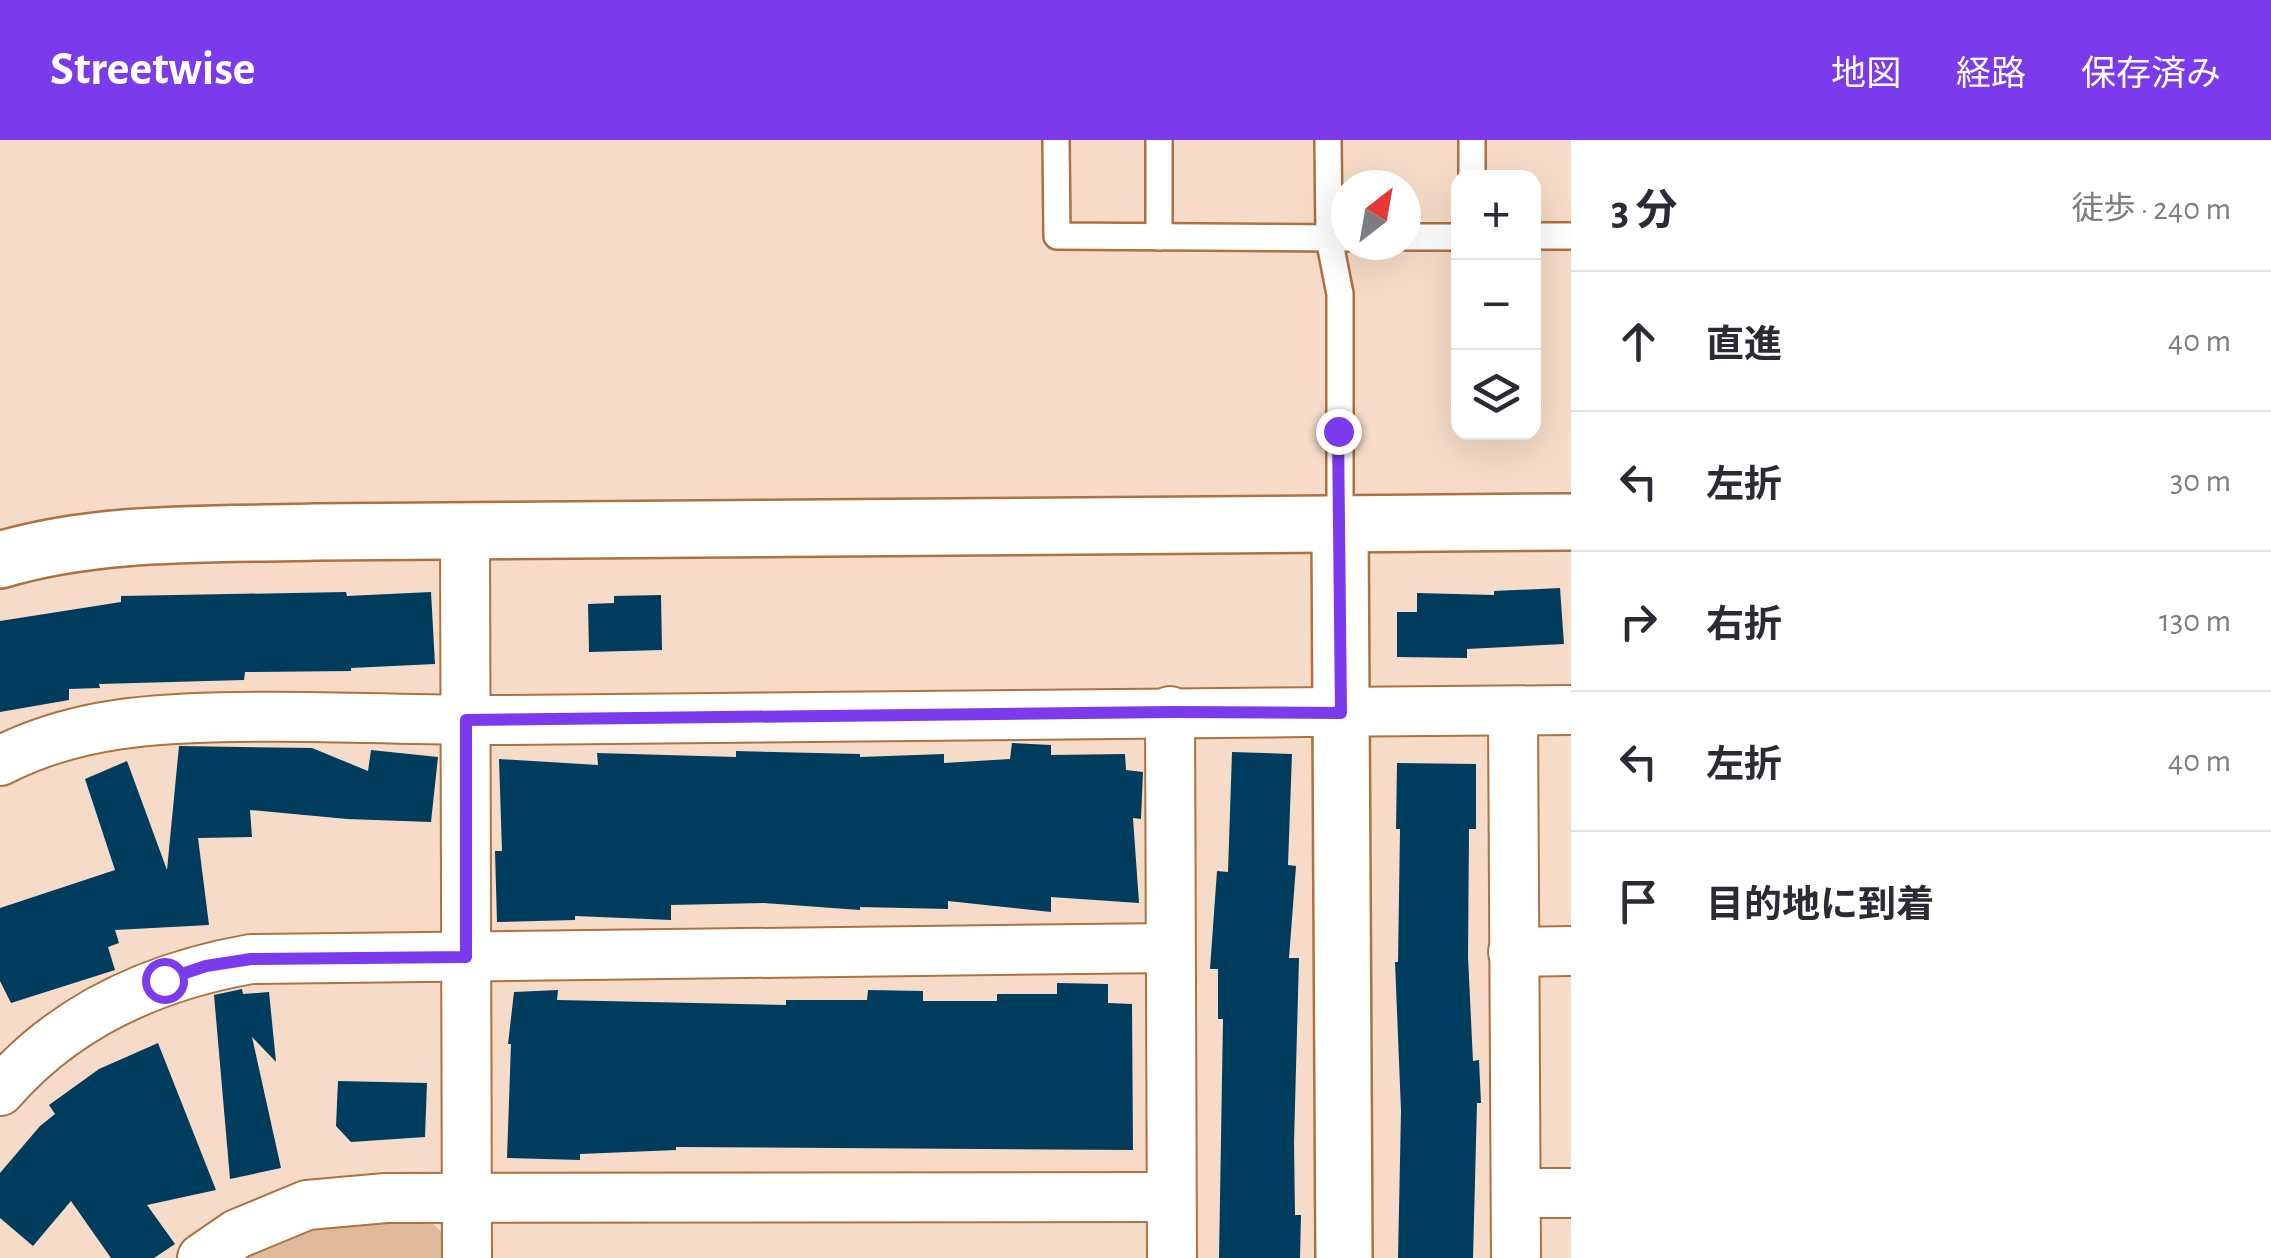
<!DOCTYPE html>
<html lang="ja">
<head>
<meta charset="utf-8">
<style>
  body { margin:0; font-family:"Alegreya Sans","Noto Sans JP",sans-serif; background:#f7f7f7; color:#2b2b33 }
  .controls { position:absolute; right:30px; top:30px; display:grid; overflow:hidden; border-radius:20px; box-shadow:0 10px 40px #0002 }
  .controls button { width:90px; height:90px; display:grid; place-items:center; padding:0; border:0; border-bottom:2px solid #e1e1e2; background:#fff; color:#2b2b33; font:50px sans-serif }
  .compass { position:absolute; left:1331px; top:30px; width:90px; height:90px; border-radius:50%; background:#fff; box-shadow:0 10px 40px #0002; rotate:31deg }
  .stop { position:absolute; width:30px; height:30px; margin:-22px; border:8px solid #7c3aed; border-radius:50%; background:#fff }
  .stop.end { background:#7c3aed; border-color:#fff; box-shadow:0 2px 10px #0008 }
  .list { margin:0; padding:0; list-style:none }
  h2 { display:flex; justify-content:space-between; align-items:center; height:130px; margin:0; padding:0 40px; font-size:42px }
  h2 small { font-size:32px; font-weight:400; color:#7c7c81 }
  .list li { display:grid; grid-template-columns:65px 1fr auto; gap:30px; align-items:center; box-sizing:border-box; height:140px; padding:0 40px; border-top:2px solid #e1e1e2 }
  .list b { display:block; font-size:38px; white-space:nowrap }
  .list em { font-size:32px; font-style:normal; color:#7c7c81 }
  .icon { flex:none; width:55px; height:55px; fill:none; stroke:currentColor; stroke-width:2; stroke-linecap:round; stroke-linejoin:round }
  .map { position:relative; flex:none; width:1571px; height:1118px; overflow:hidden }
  header { display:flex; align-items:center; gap:60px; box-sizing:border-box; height:140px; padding:0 50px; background:#7c3aed; color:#fff }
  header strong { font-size:48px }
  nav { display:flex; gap:55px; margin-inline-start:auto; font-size:35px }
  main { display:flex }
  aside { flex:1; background:#fff }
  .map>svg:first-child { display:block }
  .green { fill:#dfb999 }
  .building { fill:#003c5d }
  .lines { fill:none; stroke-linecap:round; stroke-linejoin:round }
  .lane-casing { stroke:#ac723f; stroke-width:30 }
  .street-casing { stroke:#ac723f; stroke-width:52 }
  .secondary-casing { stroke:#ac723f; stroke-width:60 }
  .lane { stroke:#fff; stroke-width:25 }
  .street { stroke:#fff; stroke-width:48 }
  .secondary { stroke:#fff; stroke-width:55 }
  .route { stroke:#7c3aed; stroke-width:12 }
</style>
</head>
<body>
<header>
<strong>Streetwise</strong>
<nav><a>地図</a><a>経路</a><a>保存済み</a></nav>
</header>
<main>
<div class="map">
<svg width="1571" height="1118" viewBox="0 0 1571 1118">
  <rect width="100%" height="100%" fill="#f6dcc8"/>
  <!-- green -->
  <path class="green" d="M 428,1079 L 448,1098 L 448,1118 L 247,1118 C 298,1082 368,1083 428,1079 Z"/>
  <!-- building -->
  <g class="building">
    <path d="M 1560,448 L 1564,504 L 1467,509 L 1467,518 L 1397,517 L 1397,472 L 1417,472 L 1417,453 L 1494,455 L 1494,451 Z"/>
    <path d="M 346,452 L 347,456 L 431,452 L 435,524 L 351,528 L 351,531 L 245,532 L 244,540 L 99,544 L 100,548 L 69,549 L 69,560 L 0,572 L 0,481 L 121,462 L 121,456 Z"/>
    <path d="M 661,455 L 662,510 L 589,512 L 588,464 L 614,463 L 614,456 Z"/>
    <path d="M 1012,603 L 1051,605 L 1051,615 L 1125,614 L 1126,630 L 1143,632 L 1141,679 L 1133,678 L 1139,763 L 1051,757 L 1051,772 L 948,761 L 948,769 L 860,767 L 860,770 L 764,763 L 671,765 L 671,780 L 575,776 L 575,780 L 497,782 L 495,711 L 502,711 L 499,619 L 598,625 L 597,613 L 736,617 L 736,611 L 860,614 L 860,617 L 944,614 L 944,623 L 1010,619 Z"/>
    <path d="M 179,606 L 312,608 L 368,631 L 371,610 L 438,617 L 431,682 L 347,679 L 250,670 L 252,697 L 198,698 L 209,785 L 115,790 L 119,803 L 108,807 L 115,830 L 11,863 L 0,841 L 0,768 L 115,730 L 85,639 L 127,621 L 167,730 Z"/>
    <path d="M 1232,612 L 1292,614 L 1288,725 L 1296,726 L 1289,818 L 1299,818 L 1294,1002 L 1295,1075 L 1301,1075 L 1300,1118 L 1219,1118 L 1223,879 L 1218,879 L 1218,829 L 1210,829 L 1217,731 L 1228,732 Z"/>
    <path d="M 1397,623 L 1476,624 L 1476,689 L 1469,689 L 1468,817 L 1473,921 L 1479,920 L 1481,963 L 1477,963 L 1473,1118 L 1398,1118 L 1401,971 L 1395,822 L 1398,822 L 1400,689 L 1396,689 Z"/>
    <path d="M 1057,843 L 1108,844 L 1108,863 L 1132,864 L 1133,1010 L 676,1007 L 676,1010 L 580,1014 L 580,1020 L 507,1018 L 511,904 L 508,904 L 514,852 L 558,850 L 557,860 L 786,865 L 786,860 L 867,860 L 868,850 L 923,851 L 923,861 L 997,861 L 997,854 L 1057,854 Z"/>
    <path d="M 242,849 L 243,854 L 269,852 L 276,922 L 252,897 L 281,1028 L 230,1039 L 214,855 Z"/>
    <path d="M 158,903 L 216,1050 L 147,1065 L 175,1104 L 154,1118 L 111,1118 L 71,1061 L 33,1106 L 0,1078 L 0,1033 L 40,986 L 55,974 L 49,965 L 99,929 Z"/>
    <path d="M 338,941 L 427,943 L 425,997 L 351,1002 L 336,986 Z"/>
  </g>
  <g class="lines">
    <!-- lane casing -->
    <g class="lane-casing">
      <g id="lane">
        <path d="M 1056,0 L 1057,96 L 1346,98"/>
        <path d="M 1159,0 L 1159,97"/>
        <path d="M 1328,0 L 1329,98 L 1340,154 L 1340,383"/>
        <path d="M 1472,38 L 1472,0"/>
        <path d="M 1534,96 L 1571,96"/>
        <path d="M 1406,97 L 1458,97"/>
      </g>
    </g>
    <!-- street casing -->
    <g class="street-casing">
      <g id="street">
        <path d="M 465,391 L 467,1118"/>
        <path d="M 1170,571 L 1172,1118"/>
        <path d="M 1513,571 L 1516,1118"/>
        <path d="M 0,621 C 76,582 156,578 239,577 C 329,575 419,581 509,580 C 863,575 1217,573 1571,570"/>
        <path d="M 1513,812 L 1571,811"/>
        <path d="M 0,951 C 65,876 154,836 251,819 L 1170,808"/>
        <path d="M 1516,1053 L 1571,1053"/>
        <path d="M 202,1118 L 237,1094 L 307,1065 L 386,1058 L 1171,1057"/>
      </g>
    </g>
    <!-- secondary casing -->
    <g class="secondary-casing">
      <g id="secondary">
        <path d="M 1340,383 L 1344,1118"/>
        <path d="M 0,420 C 100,390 210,395 314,392 L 1571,382"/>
      </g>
    </g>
    <!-- lane -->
    <use href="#lane" class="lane"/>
    <!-- street -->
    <use href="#street" class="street"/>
    <!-- secondary -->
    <use href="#secondary" class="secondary"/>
  </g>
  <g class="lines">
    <!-- route -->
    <path class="route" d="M 164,840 L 206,826 L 251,819 L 466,817 L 466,580 L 1170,572 L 1341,573 L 1338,291"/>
  </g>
</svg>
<div class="controls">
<button>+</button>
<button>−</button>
<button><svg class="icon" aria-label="layers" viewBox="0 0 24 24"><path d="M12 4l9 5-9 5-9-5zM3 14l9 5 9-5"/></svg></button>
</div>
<svg class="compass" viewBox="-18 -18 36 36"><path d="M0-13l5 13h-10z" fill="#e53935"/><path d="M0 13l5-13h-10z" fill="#7c7c81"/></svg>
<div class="stop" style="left:164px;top:840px"></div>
<div class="stop end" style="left:1338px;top:291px"></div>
</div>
<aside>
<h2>3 分<small>徒歩 · 240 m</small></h2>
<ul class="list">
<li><svg class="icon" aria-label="ahead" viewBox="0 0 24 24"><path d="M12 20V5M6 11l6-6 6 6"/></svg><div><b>直進</b></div><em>40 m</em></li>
<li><svg class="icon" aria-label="left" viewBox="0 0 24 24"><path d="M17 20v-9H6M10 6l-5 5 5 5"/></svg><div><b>左折</b></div><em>30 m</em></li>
<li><svg class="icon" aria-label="right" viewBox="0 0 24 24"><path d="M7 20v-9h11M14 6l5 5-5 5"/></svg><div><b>右折</b></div><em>130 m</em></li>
<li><svg class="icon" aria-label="left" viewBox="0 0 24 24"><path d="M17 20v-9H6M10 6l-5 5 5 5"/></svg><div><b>左折</b></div><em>40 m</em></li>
<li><svg class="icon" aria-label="arrive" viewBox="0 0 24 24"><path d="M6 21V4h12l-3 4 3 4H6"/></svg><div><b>目的地に到着</b></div></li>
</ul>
</aside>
</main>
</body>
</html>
